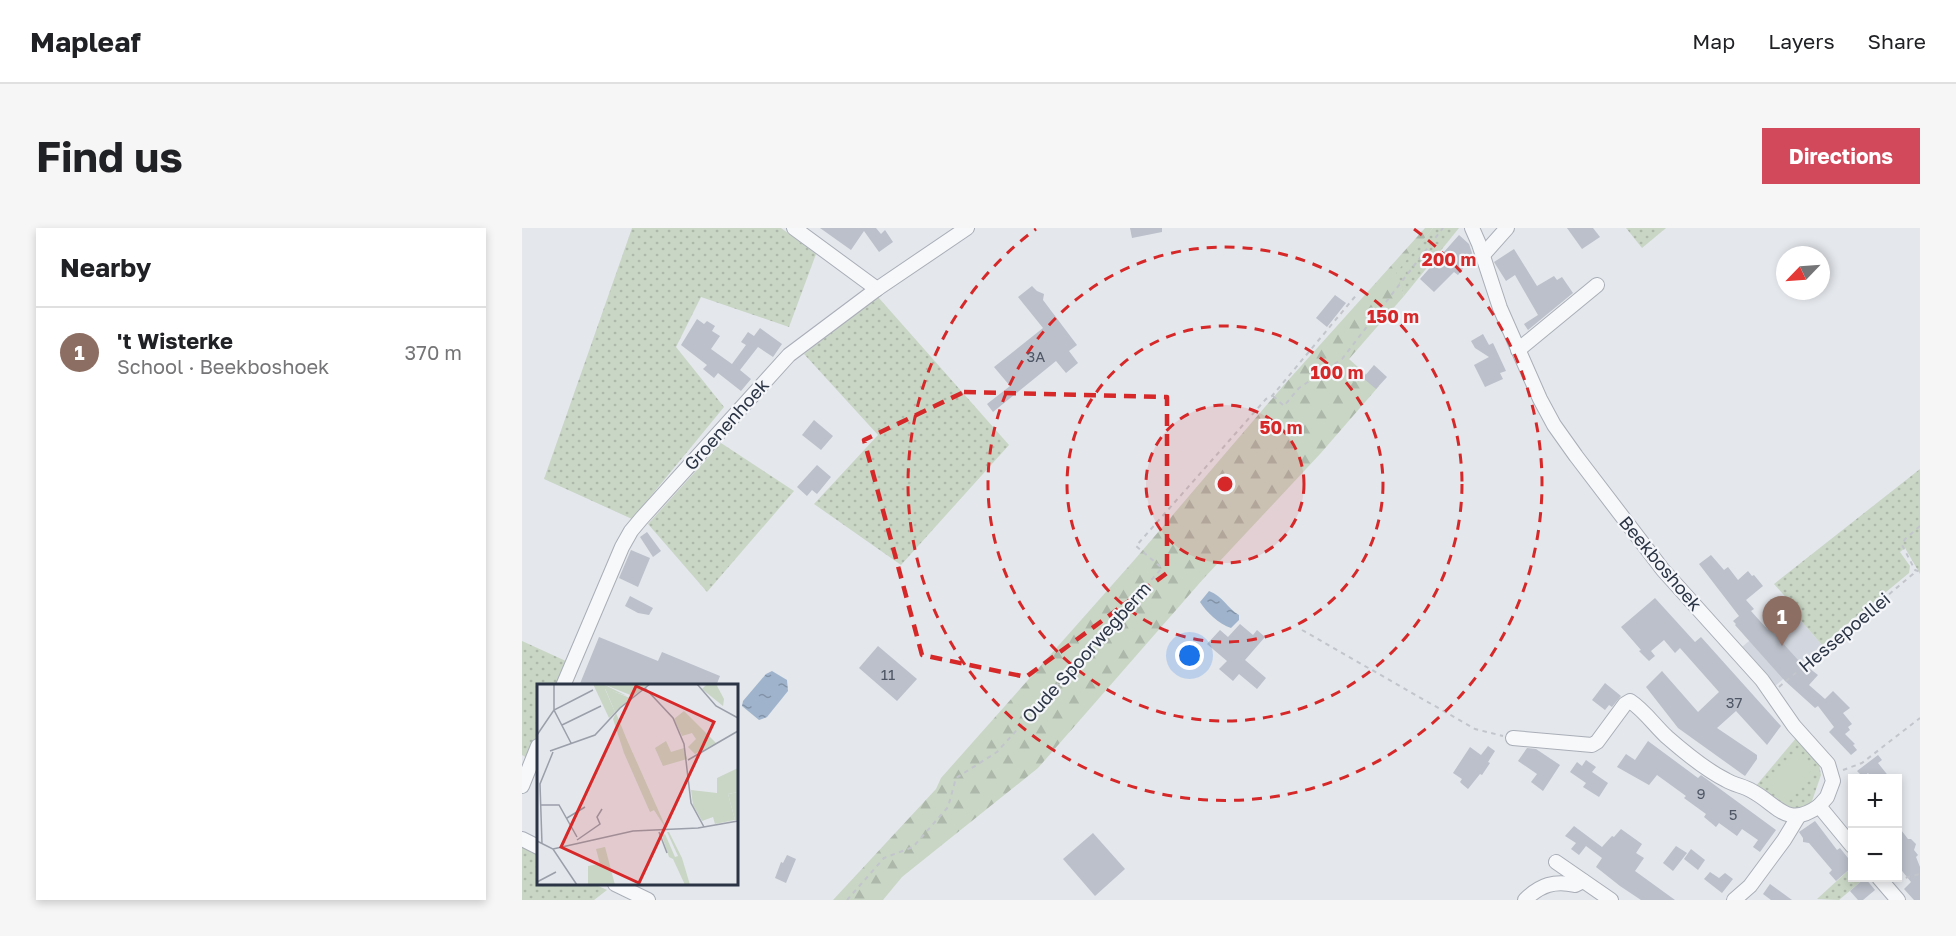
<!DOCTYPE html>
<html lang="en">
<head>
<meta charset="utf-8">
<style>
  body { margin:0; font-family:"Golos Text",sans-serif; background:#f6f6f6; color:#202124 }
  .controls { position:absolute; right:18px; bottom:18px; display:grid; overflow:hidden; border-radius:0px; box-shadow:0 3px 9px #0003 }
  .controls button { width:54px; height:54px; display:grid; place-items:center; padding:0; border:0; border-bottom:2px solid #e0e0e0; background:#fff; color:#202124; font:30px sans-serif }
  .compass { position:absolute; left:1254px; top:18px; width:54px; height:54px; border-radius:50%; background:#fff; box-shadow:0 3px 9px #0003; rotate:245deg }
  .you { position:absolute; left:668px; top:428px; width:21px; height:21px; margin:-15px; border:4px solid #fff; border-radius:50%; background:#1a73e8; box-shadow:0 0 0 9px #1a73e833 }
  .badge { display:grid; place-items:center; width:39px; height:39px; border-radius:50%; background:#d1495b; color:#fff; font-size:20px; font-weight:700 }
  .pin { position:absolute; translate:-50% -50px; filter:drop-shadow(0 2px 3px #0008) }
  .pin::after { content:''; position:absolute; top:32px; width:21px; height:18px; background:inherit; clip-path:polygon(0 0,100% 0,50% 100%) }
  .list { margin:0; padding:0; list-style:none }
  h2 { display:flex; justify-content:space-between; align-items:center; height:78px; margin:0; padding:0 24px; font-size:26px }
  h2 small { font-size:20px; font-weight:400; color:#757577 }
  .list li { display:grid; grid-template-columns:39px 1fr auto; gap:18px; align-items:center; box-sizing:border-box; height:90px; padding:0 24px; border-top:2px solid #e0e0e0 }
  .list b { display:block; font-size:22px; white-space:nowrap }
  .list p { margin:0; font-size:20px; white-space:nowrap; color:#757577 }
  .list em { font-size:20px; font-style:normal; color:#757577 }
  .map { position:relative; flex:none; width:1398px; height:672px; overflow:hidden; border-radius:0px }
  header { display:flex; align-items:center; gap:36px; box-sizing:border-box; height:84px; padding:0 30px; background:#fff; border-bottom:2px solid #e0e0e0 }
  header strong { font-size:28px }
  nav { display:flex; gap:33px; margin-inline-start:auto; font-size:21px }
  .intro { display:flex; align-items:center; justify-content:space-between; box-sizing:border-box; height:144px; padding:0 36px }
  h1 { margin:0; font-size:42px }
  .button { padding:15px 27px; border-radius:0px; background:#d1495b; color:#fff; font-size:21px; font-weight:700 }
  main { display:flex; gap:36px; padding:0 36px }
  aside { flex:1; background:#fff; border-radius:0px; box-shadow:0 3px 9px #0003 }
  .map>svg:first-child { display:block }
  .built { fill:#d2d6de }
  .grass { fill:url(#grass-dots) }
  .forest { fill:url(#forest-firs) }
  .garden { fill:#c9d6c5 }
  .water { fill:url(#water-ripples) }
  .building { fill:#bbc0ca }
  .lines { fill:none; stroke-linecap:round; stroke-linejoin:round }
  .minor-casing { stroke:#a9aeb7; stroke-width:16 }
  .path { stroke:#c2c5cb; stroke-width:2; stroke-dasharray:4.5 4.5; stroke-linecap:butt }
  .minor { stroke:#f7f8fa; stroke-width:14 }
  .marked { fill:none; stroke:#d62828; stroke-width:4.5; stroke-dasharray:12 8; stroke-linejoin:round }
  .ring { fill:none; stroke:#d62828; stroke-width:3; stroke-dasharray:10 8 }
  .labels { text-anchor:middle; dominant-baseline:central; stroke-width:4.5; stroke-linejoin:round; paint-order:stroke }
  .number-label { font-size:15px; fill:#4f5766 }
  .street-label { font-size:18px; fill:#2b3445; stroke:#f4f6f9 }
  .inset-road { fill:none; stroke:#9a9fa9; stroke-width:1.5 }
  .view { fill:#d62828; fill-opacity:0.15; stroke:#d62828; stroke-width:3 }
  .inset-edge { fill:none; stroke:#2b3445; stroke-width:3 }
  .centre { fill:#d62828; stroke:#f4f6f9; stroke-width:3 }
  .ring-label { font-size:18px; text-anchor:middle; font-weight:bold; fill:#d62828; stroke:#f4f6f9; stroke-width:4.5; stroke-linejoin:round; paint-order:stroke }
</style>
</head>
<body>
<header>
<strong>Mapleaf</strong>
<nav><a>Map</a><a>Layers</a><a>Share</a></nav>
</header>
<div class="intro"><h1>Find us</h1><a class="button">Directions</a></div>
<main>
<aside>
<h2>Nearby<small></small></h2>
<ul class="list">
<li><span class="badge" style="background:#8d6e63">1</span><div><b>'t Wisterke</b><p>School · Beekboshoek</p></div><em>370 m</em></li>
</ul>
</aside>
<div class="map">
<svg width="1398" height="672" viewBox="0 0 1398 672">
  <defs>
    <pattern id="grass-dots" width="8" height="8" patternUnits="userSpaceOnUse" patternTransform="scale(1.5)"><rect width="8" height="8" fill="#c9d6c5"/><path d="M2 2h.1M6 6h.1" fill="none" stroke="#adb8ab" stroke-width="1.8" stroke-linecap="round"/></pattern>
    <pattern id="forest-firs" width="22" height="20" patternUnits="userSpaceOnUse" patternTransform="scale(1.5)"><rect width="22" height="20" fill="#c9d6c5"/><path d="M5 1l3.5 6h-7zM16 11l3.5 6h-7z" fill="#adb8ab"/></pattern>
    <pattern id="water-ripples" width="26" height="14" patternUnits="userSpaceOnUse" patternTransform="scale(1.5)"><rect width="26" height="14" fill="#9fb4cc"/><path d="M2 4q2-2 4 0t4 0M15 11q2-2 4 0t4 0" fill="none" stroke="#8293a7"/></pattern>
  </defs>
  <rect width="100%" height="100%" fill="#e4e7ec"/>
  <!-- built -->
  <path class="built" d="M 1267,379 L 1300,417 L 1253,458 L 1220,419 Z"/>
  <!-- grass -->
  <g class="grass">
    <path d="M 110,0 L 259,0 L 294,26 L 267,99 L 179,69 L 154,119 L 202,179 L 110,291 L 22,251 Z"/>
    <path d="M 911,0 L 937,0 L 882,68 L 873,45 Z"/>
    <path d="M 1104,0 L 1144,0 L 1120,20 Z"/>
    <path d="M 356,69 L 487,217 L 379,337 L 292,276 L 356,207 L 282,126 Z"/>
    <path d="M 199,215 L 272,263 L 185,364 L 126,296 Z"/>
    <path d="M 1398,241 L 1398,346 L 1383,320 L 1378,324 L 1388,338 L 1387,345 L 1300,417 L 1267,379 L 1270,376 L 1252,356 Z"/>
    <path d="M 0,413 L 46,434 L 36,457 L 16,458 L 16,504 L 5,530 L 0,527 Z"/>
    <path d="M 1275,509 L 1297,536 L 1299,547 L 1290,573 L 1285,578 L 1271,583 L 1233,559 Z"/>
    <path d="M 0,619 L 16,628 L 16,656 L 72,656 L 85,662 L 72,672 L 0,672 Z"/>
    <path d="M 1330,639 L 1330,650 L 1343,650 L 1317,672 L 1295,671 Z"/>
  </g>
  <!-- forest -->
  <path class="forest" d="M 903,0 L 911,0 L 874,45 L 882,68 L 827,131 L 857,158 L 798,226 L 682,350 L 516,540 L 380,649 L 361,672 L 311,672 L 414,561 L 419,550 L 614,330 L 761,158 Z"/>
  <!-- garden -->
  <path class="garden" d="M 1273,525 L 1291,541 L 1261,573 L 1244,558 Z"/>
  <!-- water -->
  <g class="water">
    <path d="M 687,363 C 701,368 705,380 717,387 L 717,392 L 709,400 C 697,396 684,384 678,374 Z"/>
    <path d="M 250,443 L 265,452 L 266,463 L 245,489 L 237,492 L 220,478 L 221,473 L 244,446 Z"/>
  </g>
  <!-- building -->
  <g class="building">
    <path d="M 298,0 L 354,0 L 359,6 L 363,2 L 371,14 L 357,24 L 342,3 L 329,22 Z"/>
    <path d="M 608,0 L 640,0 L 640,4 L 610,10 Z"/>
    <path d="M 1045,0 L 1071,0 L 1078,9 L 1060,21 Z"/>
    <path d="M 937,7 L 947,16 L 951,28 L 936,47 L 932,44 L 912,64 L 898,51 Z"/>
    <path d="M 992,21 L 1015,58 L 1032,48 L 1035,52 L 1040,49 L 1051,65 L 1006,102 L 1002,96 L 1016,87 L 993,47 L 984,53 L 972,34 Z"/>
    <path d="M 510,58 L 515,63 L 522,66 L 521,72 L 555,117 L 547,123 L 556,135 L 544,145 L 534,133 L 471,184 L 465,176 L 488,158 L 472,139 L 521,100 L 496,69 Z"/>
    <path d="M 813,67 L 824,75 L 805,99 L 794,90 Z"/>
    <path d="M 175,91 L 182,96 L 185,93 L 193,98 L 190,103 L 198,108 L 189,121 L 210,136 L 224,117 L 219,114 L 226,104 L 232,108 L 238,100 L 260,116 L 251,129 L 236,119 L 218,142 L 229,151 L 219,163 L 196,145 L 192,150 L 181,141 L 185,137 L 159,117 Z"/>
    <path d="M 961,106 L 967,117 L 971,115 L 984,143 L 978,145 L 981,151 L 963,159 L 952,137 L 967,129 L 953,120 L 949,113 Z"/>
    <path d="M 852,137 L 865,149 L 854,161 L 841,150 Z"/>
    <path d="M 292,192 L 311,208 L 299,222 L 280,207 Z"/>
    <path d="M 295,237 L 309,249 L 295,266 L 290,262 L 285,268 L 275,259 Z"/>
    <path d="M 125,304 L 139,323 L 131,329 L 118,309 Z"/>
    <path d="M 109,322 L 128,330 L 116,359 L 97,350 Z"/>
    <path d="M 1189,327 L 1202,342 L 1206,339 L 1216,352 L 1226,343 L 1230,348 L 1232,347 L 1241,358 L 1224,372 L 1232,381 L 1229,383 L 1246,402 L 1248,401 L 1285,442 L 1287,440 L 1296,447 L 1287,457 L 1303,471 L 1311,463 L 1328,480 L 1321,485 L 1330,496 L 1326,499 L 1328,502 L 1323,506 L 1333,516 L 1331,517 L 1335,522 L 1329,527 L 1307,504 L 1312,499 L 1296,478 L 1293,480 L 1263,453 L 1213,397 L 1214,396 L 1211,393 L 1217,388 L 1177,336 Z"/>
    <path d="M 108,368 L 131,380 L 127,387 L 116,385 L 103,378 Z"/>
    <path d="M 1133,370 L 1173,414 L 1179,409 L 1259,498 L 1245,517 L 1214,483 L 1195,500 L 1235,527 L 1235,531 L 1223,548 L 1156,500 L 1124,459 L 1140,443 L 1176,484 L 1197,464 L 1158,420 L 1153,425 L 1142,412 L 1129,423 L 1133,428 L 1127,433 L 1117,423 L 1119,422 L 1099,399 Z"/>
    <path d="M 718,396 L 731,407 L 735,402 L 743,409 L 723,432 L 744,450 L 735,461 L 717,446 L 711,453 L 697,441 L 705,433 L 685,416 L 698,402 L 706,409 Z"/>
    <path d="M 77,409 L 136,433 L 140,424 L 198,448 L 194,458 L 57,458 Z"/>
    <path d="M 356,418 L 395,451 L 375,473 L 337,440 Z"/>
    <path d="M 1083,455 L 1099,468 L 1090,479 L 1087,477 L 1083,482 L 1070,472 Z"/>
    <path d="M 1126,513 L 1176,550 L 1179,547 L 1254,602 L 1238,624 L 1231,619 L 1236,612 L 1220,601 L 1215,608 L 1197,595 L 1194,599 L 1182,589 L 1184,586 L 1162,570 L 1164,568 L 1135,547 L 1127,557 L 1095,539 L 1104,526 L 1113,532 Z"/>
    <path d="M 966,518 L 973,523 L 966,534 L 968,535 L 960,547 L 958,546 L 946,561 L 940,556 L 938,554 L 940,551 L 931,545 L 948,519 L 959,527 Z"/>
    <path d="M 1005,520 L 1014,521 L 1038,537 L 1021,563 L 1009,554 L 1015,546 L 996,533 Z"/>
    <path d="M 1356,527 L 1360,532 L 1356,535 L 1368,550 L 1350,550 L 1346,545 L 1341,549 L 1335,543 Z"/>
    <path d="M 1064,532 L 1074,539 L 1070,544 L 1086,555 L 1077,569 L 1061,559 L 1064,555 L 1048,544 L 1055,534 L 1060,538 Z"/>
    <path d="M 1293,593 L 1315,622 L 1318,620 L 1330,635 L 1330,639 L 1314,653 L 1307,645 L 1310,642 L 1287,615 L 1281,614 L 1281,610 L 1277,604 Z"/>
    <path d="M 1052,598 L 1080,619 L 1090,608 L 1092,609 L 1099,601 L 1120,616 L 1114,625 L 1122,630 L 1113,643 L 1153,672 L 1119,672 L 1098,658 L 1074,639 L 1080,630 L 1064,618 L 1057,627 L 1049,621 L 1054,615 L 1043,608 Z"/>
    <path d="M 1376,598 L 1386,611 L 1389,611 L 1394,616 L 1392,622 L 1396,627 L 1394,629 L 1398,639 L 1398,672 L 1392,672 L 1382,661 L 1389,654 L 1376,638 Z"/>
    <path d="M 571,605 L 603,641 L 573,668 L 541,631 Z"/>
    <path d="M 1154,618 L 1165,625 L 1151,643 L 1141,635 Z"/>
    <path d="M 1169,621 L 1183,632 L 1176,642 L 1162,631 Z"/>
    <path d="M 265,627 L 274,631 L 264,655 L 253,650 L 259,634 L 261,635 Z"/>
    <path d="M 1188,644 L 1197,650 L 1203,645 L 1211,651 L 1200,665 L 1182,651 Z"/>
    <path d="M 1343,650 L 1353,662 L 1341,672 L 1336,672 L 1328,663 Z"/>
    <path d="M 1248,656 L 1270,672 L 1249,672 L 1241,666 Z"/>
  </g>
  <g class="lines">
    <!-- minor casing -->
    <g class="minor-casing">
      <g id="minor">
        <path d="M 272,0 L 355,61"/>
        <path d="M 950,0 L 957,16 L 978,80 L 1018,171 L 1032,197 L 1054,228 L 1141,342 L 1240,452 L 1272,498 L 1306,536 L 1311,553 L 1305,569 L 1297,578 L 1330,618"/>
        <path d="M 961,27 L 985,0"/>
        <path d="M 996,122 L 1075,57"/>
        <path d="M 41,458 L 100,319 L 109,303 L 119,291 L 267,127 L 355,61 L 445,0"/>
        <path d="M 991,510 L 1070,517 L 1075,514 L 1103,476 L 1108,473 C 1122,482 1133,498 1145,509 C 1161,523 1184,542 1204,552 C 1212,557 1222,558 1230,563 C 1256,577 1265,601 1297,578"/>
        <path d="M 0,558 L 16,518"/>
        <path d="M 0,611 L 16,619"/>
        <path d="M 1034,634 L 1089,672"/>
        <path d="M 1357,650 L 1376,672"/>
        <path d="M 93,656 L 126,672"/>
        <path d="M 1003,672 C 1018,657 1033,652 1053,657 L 1061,653"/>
        <path d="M 1212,672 L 1228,658 L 1262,612 L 1276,589"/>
      </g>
    </g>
    <!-- path -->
    <g class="path">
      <path d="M 751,168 L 762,178 L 777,160 L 820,131 L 921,0"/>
      <path d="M 1398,298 L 1383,311 L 1380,317 L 1393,342 L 1398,344"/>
      <path d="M 780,402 L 953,501 L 981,508"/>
      <path d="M 1257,459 L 1391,346 L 1393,342"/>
      <path d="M 1321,542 L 1340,535 L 1398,490"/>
      <path d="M 1375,652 L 1398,646"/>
      <path d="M 325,672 L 362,630 L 391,619 L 426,579 L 434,550 L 475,524 L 640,340 L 614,318 L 744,171 L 750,168 L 836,65"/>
    </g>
    <!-- minor -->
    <use href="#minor" class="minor"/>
  </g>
  <!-- marked area -->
  <path class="marked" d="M 442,164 L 645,169 L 645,345 L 504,449 L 400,427 L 342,212 Z"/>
  <!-- distance rings -->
  <circle cx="703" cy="256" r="79" fill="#d62828" fill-opacity=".12"/>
  <g class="ring">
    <circle cx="703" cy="256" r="79"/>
    <circle cx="703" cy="256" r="158"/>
    <circle cx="703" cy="256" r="237"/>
    <path d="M892 1A317 317 0 1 1 514 1"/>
  </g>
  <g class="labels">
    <!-- number labels -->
    <g class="number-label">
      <text x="514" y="128">3A</text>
      <text x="366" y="446">11</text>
      <text x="1212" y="474">37</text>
      <text x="1179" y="565">9</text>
      <text x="1211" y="586">5</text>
    </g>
    <!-- street labels -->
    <g class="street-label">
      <text transform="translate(204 196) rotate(-48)">Groenenhoek</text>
      <text transform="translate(1139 335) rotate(50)">Beekboshoek</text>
      <text transform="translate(1322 404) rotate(-40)">Hessepoellei</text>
      <text transform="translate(564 424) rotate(-48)">Oude Spoorwegberm</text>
    </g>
  </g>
  <!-- overview -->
  <g transform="translate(15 456)">
    <rect width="201" height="201" fill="#e4e7ec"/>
    <path d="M 66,0 L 112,0 L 96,12 ZM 170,0 L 179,0 L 187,15 L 186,22 L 165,5 ZM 68,4 L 93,14 L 93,15 L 78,28 ZM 147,27 L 179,59 L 158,70 L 151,63 L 159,55 L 155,49 L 145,52 L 137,35 ZM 129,57 L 134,68 L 147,64 L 150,75 L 126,82 L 118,64 ZM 201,84 L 201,108 L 191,110 L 198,136 L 178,140 L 176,133 L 165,137 L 156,121 L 154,106 L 180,109 L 180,94 ZM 68,163 L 78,201 L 51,201 L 51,182 L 63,180 L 59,165 Z" fill="#c9d6c5"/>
    <path d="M 56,0 L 66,0 L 90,12 L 68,5 L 78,28 L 72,34 ZM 79,29 L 90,56 L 130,146 L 117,126 L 113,128 L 87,69 L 76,35 ZM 201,108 L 201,136 L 198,136 L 191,110 ZM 130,148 L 132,148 L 145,174 L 153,201 L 148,201 L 136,175 L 132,173 L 125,152 L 128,150 L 138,173 L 141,172 Z" fill="#c9d6c5"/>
    <path class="inset-road" d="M 160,0 L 179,22 L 201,34M 108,4 L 136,34 L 147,60 L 154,119 L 167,143M 25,41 L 64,22M 0,51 L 17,26 L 17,0M 34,59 L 17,26 L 56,6M 13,67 L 58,51 L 83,24 L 113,0M 151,76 L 201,47M 3,121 L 22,121 L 40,153M 30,134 L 48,123M 122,148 L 130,169M 40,156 L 63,140 L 60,133 L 65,125M 0,157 L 16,165 L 40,201M 5,160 L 3,100 L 16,68M 16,165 L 96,147 L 161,144 L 201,137M 0,198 L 19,188"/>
    <path class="view" d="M 99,2 L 177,38 L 102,199 L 24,163 Z"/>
    <rect width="201" height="201" class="inset-edge"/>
  </g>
  <circle cx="703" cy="256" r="9" class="centre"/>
  <g class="ring-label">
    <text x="927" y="38">200 m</text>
    <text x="871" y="95">150 m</text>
    <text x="815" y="151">100 m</text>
    <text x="759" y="206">50 m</text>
  </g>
</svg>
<div class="controls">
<button>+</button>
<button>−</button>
</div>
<svg class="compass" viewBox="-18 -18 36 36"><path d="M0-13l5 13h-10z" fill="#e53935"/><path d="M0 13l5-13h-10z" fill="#757577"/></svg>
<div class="you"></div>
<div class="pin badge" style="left:1260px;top:418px;background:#8d6e63">1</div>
</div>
</main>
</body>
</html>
